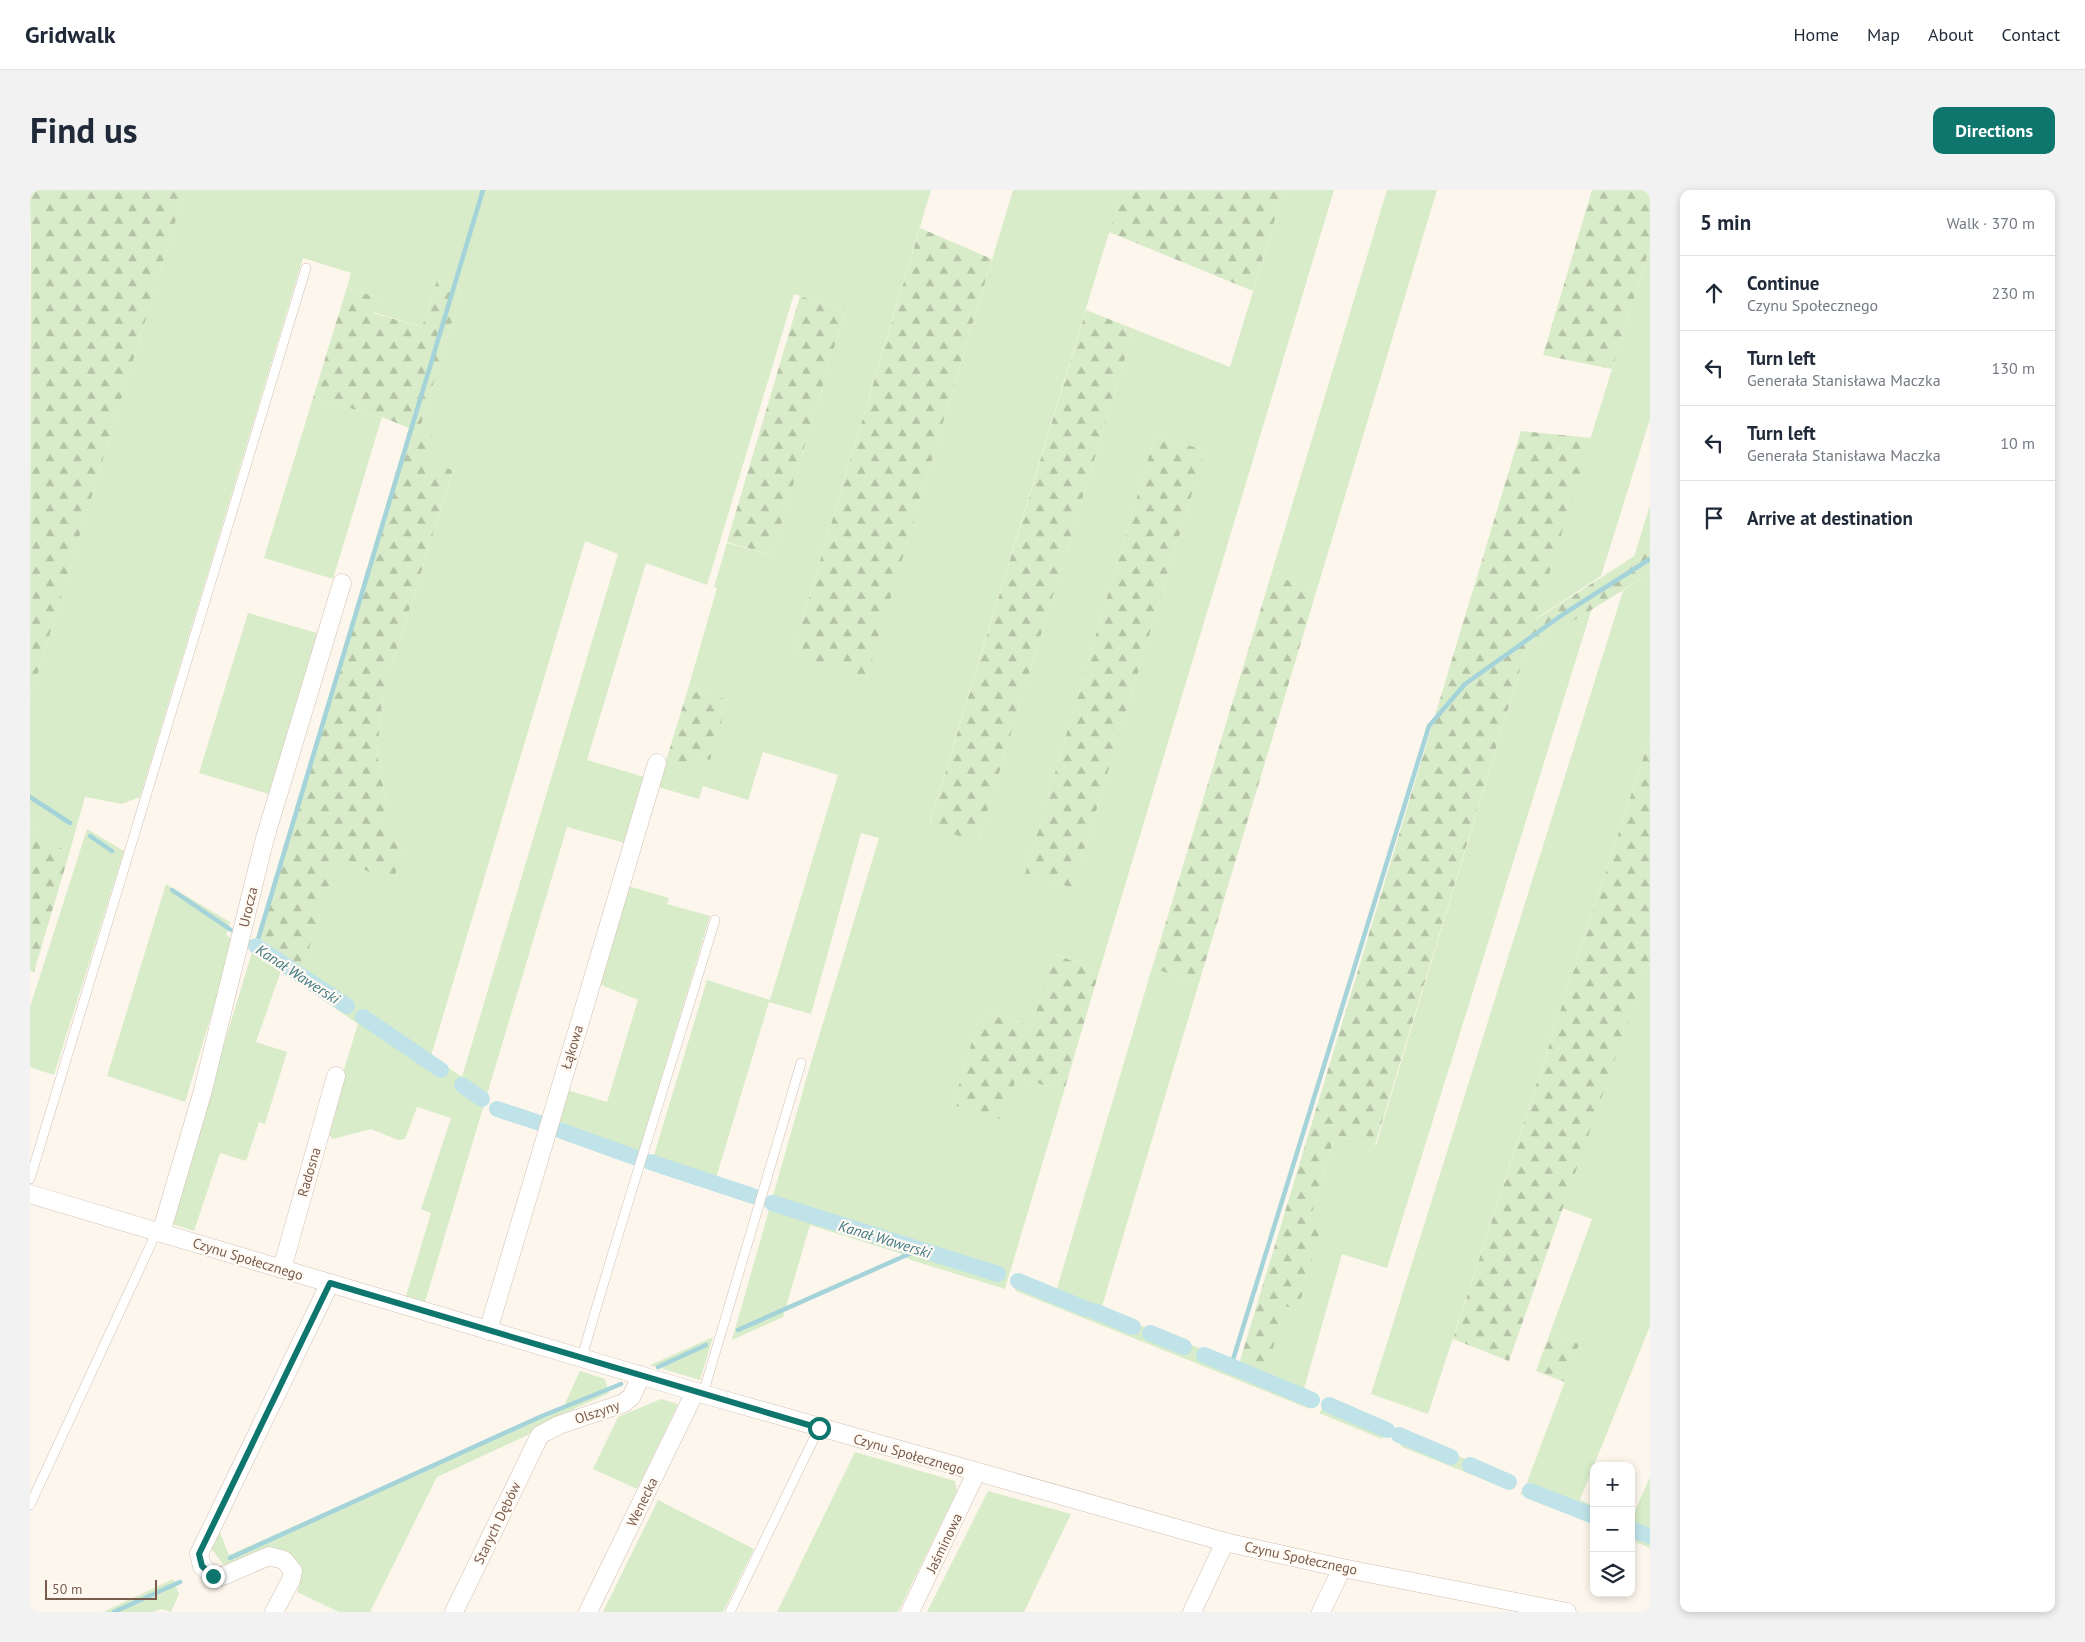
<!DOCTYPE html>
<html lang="en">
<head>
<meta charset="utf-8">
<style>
  body { margin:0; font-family:"PT Sans",sans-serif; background:#f2f2f3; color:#1f2937 }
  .controls { position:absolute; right:15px; bottom:15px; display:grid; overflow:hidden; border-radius:10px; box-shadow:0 2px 8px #0003 }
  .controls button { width:45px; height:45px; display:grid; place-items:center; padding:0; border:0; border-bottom:1px solid #e0e1e3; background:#fff; color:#1f2937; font:25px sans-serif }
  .scale { position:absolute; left:15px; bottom:12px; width:112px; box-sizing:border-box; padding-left:5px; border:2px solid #7a5c4d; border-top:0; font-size:14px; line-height:18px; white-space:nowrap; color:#7a5c4d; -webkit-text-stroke:4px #fffaf3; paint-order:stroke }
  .stop { position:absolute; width:15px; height:15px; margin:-11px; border:4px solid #0f766e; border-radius:50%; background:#fff }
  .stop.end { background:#0f766e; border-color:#fff; box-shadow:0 1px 5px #0008 }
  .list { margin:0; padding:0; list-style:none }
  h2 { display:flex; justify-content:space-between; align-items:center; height:65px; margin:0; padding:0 20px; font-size:21px }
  h2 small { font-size:16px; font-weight:400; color:#747a83 }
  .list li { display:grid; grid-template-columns:32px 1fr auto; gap:15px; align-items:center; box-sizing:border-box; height:75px; padding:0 20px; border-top:1px solid #e0e1e3 }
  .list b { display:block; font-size:19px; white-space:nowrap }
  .list p { margin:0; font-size:16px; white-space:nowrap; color:#747a83 }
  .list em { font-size:16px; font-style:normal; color:#747a83 }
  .icon { flex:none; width:28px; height:28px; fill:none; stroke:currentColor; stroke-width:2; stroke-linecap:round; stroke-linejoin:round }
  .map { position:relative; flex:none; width:1620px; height:1422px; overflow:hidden; border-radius:10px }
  header { display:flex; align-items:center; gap:30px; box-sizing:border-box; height:70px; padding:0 25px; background:#fff; border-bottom:1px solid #e0e1e3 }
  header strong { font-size:24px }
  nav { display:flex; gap:28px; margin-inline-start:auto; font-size:18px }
  .intro { display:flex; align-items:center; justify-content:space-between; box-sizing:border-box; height:120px; padding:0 30px }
  h1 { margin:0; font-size:35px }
  .button { padding:12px 22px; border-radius:10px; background:#0f766e; color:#fff; font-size:18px; font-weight:700 }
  main { display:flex; gap:30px; padding:0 30px }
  aside { flex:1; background:#fff; border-radius:10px; box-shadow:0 2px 8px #0003 }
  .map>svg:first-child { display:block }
  .green { fill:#d8ecc9; fill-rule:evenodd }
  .forest { fill:url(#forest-firs) }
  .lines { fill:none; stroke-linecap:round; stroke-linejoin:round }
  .stream { stroke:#a5d3da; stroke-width:4.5 }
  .canal { stroke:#bfe3e8; stroke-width:16 }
  .lane-casing { stroke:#d1beb0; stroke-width:10 }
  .street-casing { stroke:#d1beb0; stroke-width:19 }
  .lane { stroke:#fff; stroke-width:9 }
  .street { stroke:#fff; stroke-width:18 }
  .route { stroke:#0f766e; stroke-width:6 }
  .labels { text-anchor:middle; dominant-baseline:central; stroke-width:4.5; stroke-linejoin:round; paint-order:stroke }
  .street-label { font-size:14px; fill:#7a5c4d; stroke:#fffaf3 }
  .water-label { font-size:15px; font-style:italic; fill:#437c86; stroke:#fffaf3 }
</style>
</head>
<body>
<header>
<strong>Gridwalk</strong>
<nav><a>Home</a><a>Map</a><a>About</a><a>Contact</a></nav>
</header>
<div class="intro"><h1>Find us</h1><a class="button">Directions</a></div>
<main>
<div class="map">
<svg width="1620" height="1422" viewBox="0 0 1620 1422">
  <defs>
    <pattern id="forest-firs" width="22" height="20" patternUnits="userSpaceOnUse" patternTransform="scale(1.25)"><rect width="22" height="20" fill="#d8ecc9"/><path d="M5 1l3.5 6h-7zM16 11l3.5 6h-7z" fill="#b4c2a5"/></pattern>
  </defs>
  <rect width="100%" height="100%" fill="#fdf6ec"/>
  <!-- green -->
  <g class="green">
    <path d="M 155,0 L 901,0 L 762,464 L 837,486 L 983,0 L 1092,0 L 899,635 L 948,652 L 1104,139 L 1200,177 L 1254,0 L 1304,0 L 1069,782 L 1024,763 L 1002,836 L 951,821 L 923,915 L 986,887 L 1034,901 L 975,1099 L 881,1070 L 869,1063 L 780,1035 L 753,1127 L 702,1150 L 780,876 L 849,648 L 831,643 L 781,824 L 739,812 L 686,988 L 727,1001 L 724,1013 L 620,978 L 677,790 L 740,810 L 808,585 L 733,562 L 718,610 L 673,596 L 669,609 L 628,597 L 635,574 L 661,565 L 679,570 L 698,510 L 658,499 L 687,398 L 684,397 L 697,353 L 742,365 L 815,121 L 764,104 L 677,395 L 616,373 L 557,570 L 614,587 L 595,653 L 537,637 L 395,1112 L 376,1106 L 401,1023 L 391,1019 L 421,928 L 387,917 L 375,949 L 368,950 L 341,939 L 303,949 L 295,941 L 328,834 L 251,781 L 226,852 L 257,862 L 235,934 L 229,932 L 216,971 L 190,963 L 164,1041 L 140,1033 L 226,749 L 272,780 L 309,664 L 362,694 L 373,659 L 351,635 L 357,617 L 347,563 L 353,504 L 423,281 L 400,273 L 389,241 L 432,99 L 407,90 L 392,137 L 343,122 L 348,108 L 317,97 L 321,83 L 273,68 L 110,607 L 92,614 L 55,607 L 39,664 L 0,633 L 0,509 ZM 1125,246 L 1175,260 L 1043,698 L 995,684 ZM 555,351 L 588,364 L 432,887 L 401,866 Z"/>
    <path d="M 1357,0 L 1407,0 L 1287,399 L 1241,385 Z"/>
    <path d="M 1620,57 L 1620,229 L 1571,386 L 1504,430 Z"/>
    <path d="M 283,208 L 352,227 L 303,389 L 234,368 Z"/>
    <path d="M 1620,315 L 1620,356 L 1604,367 Z"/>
    <path d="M 1620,382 L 1620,547 L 1398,1224 L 1341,1204 L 1593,401 Z"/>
    <path d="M 1562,418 L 1357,1078 L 1312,1064 L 1274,1199 L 1287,1204 L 1280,1219 L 986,1101 L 984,1097 L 989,1089 L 1026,1102 L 1122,778 L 1169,793 L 1071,1120 L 1236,1184 L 1254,1115 L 1268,1118 L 1279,1033 L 1305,945 L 1346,955 L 1496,460 Z"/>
    <path d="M 218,423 L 287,443 L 239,604 L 169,583 Z"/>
    <path d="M 57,639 L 94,661 L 24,885 L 0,877 L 0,817 Z"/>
    <path d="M 136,694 L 200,732 L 196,745 L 204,750 L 155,912 L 77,886 Z"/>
    <path d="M 598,696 L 639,708 L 637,714 L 680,726 L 606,973 L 523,943 L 534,899 L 577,912 L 608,810 L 569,794 Z"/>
    <path d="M 1620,770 L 1620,1136 L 1550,1310 L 1564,1316 L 1564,1335 L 1490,1304 L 1496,1295 L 1549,1154 L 1520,1143 L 1562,1029 L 1532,1018 Z"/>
    <path d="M 683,1147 L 670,1190 L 620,1175 Z"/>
    <path d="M 550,1181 L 575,1189 L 579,1203 L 506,1236 L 498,1245 L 407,1287 L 340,1422 L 309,1422 L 267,1402 C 273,1389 270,1377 260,1367 L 195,1377 L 181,1358 L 184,1350 L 190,1343 L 199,1365 L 534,1216 Z"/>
    <path d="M 631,1209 L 648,1214 L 607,1299 L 563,1279 L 588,1227 Z"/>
    <path d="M 1296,1213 L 1358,1237 L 1352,1249 L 1289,1223 Z"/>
    <path d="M 1370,1241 L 1482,1289 L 1475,1298 L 1372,1257 L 1368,1250 Z"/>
    <path d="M 825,1262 L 925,1291 L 927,1301 L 868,1422 L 747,1422 Z"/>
    <path d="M 1620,1287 L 1620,1358 L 1601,1350 L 1601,1330 Z"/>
    <path d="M 958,1301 L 1041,1324 L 994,1422 L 897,1422 Z"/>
    <path d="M 628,1310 L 724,1359 L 693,1422 L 573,1422 Z"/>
    <path d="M 143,1389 L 149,1404 L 141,1422 L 131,1419 L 124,1422 L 73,1422 Z"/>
  </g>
  <!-- forest -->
  <g class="forest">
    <path d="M 0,0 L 155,0 L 0,509 L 1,49 Z"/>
    <path d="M 1092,0 L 1254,0 L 1223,101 L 1079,42 Z"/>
    <path d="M 1562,0 L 1620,0 L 1620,57 L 1582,179 L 1513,165 Z"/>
    <path d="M 890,38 L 962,69 L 837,487 L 762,464 Z"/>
    <path d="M 407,90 L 432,99 L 389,241 L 408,248 L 400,273 L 423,280 L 353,504 L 347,563 L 357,617 L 351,635 L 373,659 L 362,695 L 309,665 L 272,780 L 226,749 L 379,238 L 352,227 L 283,208 L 317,97 L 348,108 L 343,123 L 392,137 Z"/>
    <path d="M 770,106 L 815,121 L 742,365 L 697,352 Z"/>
    <path d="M 1056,120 L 1104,139 L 948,652 L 899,636 Z"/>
    <path d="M 1491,241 L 1561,248 L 1505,430 L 1620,356 L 1620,382 C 1581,410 1537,433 1496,460 L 1345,955 L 1305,945 L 1279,1033 L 1291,1038 L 1268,1119 L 1254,1116 L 1236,1185 L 1209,1174 Z"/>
    <path d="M 1125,246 L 1175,260 L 1043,698 L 995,684 Z"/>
    <path d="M 1241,385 L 1287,399 L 1169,793 L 1122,778 Z"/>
    <path d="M 658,499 L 698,510 L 680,570 L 661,565 L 656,581 L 635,574 Z"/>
    <path d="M 1620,547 L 1620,770 L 1479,1171 L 1423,1149 Z"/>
    <path d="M 0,633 L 39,664 L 4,782 L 0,781 Z"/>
    <path d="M 1023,763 L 1069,782 L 1034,901 L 986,887 L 974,930 L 923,915 L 951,821 L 1002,836 Z"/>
    <path d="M 1520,1143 L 1549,1154 L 1535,1192 L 1506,1181 Z"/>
  </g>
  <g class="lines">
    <!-- stream -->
    <g class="stream">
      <path d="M 0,607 L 40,633"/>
      <path d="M 60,646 L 82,661"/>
      <path d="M 142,700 L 201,740"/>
      <path d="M 220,752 L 226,756 L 453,0"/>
      <path d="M 708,1140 L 888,1060"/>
      <path d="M 1201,1176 L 1399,536 L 1435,494 L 1535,423 L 1620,369"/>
      <path d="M 628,1177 L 676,1155"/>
      <path d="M 200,1368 L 512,1226 L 591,1194"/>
      <path d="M 84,1422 L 150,1392"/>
    </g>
    <!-- canal -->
    <g class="canal">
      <path d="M 226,756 L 317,816"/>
      <path d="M 333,827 L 411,880"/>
      <path d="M 432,895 L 452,909"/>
      <path d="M 467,919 L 513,934"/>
      <path d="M 529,940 L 604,967"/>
      <path d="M 620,972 L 723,1006"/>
      <path d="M 742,1013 L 968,1084"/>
      <path d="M 988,1091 L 1056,1119"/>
      <path d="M 1064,1121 L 1103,1137"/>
      <path d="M 1120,1143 L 1154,1157"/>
      <path d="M 1174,1165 L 1282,1210"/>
      <path d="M 1299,1215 L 1357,1240"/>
      <path d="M 1369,1245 L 1421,1267"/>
      <path d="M 1440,1275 L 1479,1292"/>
      <path d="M 1500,1301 L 1564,1326"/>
      <path d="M 1603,1340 L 1620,1346"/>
    </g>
    <!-- lane casing -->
    <g class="lane-casing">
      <g id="lane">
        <path d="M 0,989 L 276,78"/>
        <path d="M 552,1167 C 594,1021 641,876 685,730"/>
        <path d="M 673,1204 L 771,873"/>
        <path d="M 0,1315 L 122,1052 L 125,1041"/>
        <path d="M 700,1422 L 789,1238"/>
      </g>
    </g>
    <!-- street casing -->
    <g class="street-casing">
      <g id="street">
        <path d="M 0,1004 L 673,1204 L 1195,1352 L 1312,1378 L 1537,1422"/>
        <path d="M 131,1043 L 172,904 L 235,648 L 312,393"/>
        <path d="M 252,1079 L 306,886"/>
        <path d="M 458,1141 L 627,573"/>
        <path d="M 244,1422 L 261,1390 L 263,1381 L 254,1370 L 239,1366 L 193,1386 L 183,1386 L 172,1376 L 169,1364 L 300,1093"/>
        <path d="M 424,1422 L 510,1245 L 529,1235 L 594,1213 L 602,1206 L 611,1185"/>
        <path d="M 558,1422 L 665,1202"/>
        <path d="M 880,1422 L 946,1283"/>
        <path d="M 1162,1422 L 1195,1352"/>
        <path d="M 1291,1422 L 1312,1378"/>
      </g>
    </g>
    <!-- lane -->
    <use href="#lane" class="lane"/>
    <!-- street -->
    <use href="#street" class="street"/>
  </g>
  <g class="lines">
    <!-- route -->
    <path class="route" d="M 183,1386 L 172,1376 L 169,1364 L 300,1093 L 789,1238"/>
  </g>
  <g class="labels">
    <!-- street labels -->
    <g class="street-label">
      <text transform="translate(218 717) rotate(-77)">Urocza</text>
      <text transform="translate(542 857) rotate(-73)">Łąkowa</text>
      <text transform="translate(279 982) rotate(-74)">Radosna</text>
      <text transform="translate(218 1069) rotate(17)">Czynu Społecznego</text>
      <text transform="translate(567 1222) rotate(-19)">Olszyny</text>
      <text transform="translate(879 1264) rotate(16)">Czynu Społecznego</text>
      <text transform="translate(612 1312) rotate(-64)">Wenecka</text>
      <text transform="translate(467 1333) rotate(-64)">Starych Dębów</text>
      <text transform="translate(914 1353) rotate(-64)">Jaśminowa</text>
      <text transform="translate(1271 1368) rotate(12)">Czynu Społecznego</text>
    </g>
    <!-- water labels -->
    <g class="water-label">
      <text transform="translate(268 784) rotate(33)">Kanał Wawerski</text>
      <text transform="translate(855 1049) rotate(17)">Kanał Wawerski</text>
    </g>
  </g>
</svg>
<div class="controls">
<button>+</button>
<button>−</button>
<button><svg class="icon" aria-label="layers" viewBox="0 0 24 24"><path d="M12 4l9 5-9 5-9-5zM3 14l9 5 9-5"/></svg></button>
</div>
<div class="scale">50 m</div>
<div class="stop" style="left:789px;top:1238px"></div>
<div class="stop end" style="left:183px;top:1386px"></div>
</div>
<aside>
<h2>5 min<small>Walk · 370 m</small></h2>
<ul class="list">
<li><svg class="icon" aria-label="ahead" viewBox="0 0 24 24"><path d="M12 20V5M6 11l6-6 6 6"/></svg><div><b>Continue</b><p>Czynu Społecznego</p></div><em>230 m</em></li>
<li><svg class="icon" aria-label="left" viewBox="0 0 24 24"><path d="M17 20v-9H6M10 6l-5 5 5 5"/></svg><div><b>Turn left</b><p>Generała Stanisława Maczka</p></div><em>130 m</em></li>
<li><svg class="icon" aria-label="left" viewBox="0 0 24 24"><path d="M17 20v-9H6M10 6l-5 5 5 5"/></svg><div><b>Turn left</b><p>Generała Stanisława Maczka</p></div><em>10 m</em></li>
<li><svg class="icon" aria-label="arrive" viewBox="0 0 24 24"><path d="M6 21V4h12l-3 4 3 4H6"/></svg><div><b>Arrive at destination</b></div></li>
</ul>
</aside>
</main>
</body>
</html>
